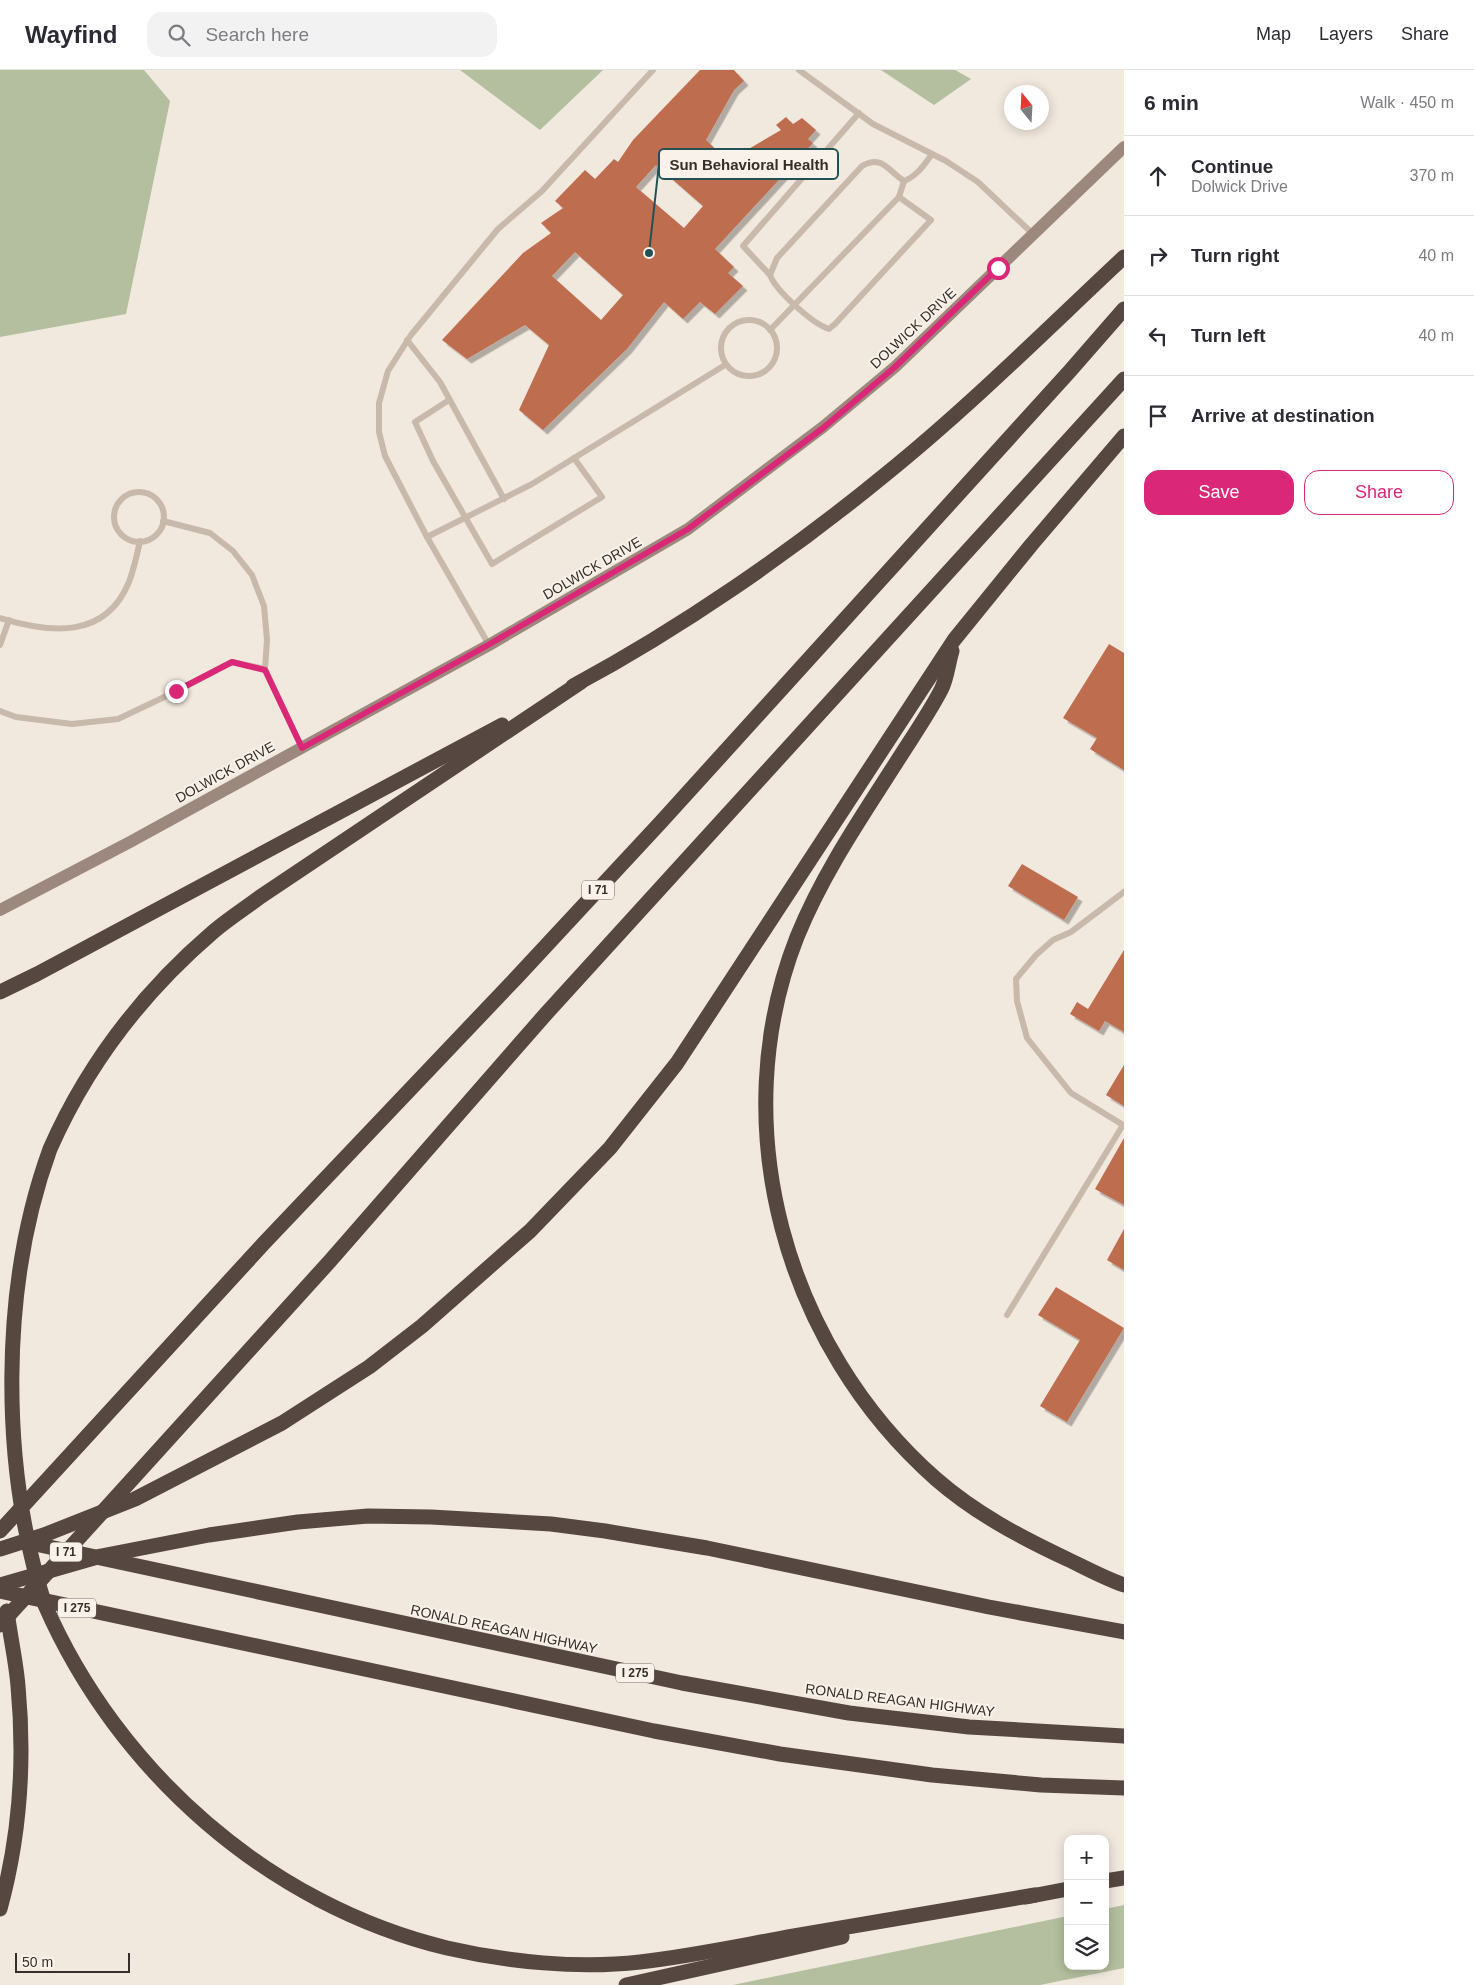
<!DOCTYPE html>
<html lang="en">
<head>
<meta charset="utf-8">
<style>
  body { margin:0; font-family:Helvetica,sans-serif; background:#f2f2f3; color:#2b2b33 }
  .controls { position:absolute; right:15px; bottom:15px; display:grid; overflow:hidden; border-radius:10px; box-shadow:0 2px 12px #0003 }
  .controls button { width:45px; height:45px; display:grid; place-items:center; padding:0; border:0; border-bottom:1px solid #e1e1e2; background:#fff; color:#2b2b33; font:25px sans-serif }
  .compass { position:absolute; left:1004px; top:15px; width:45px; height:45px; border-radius:50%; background:#fff; box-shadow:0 2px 12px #0003; rotate:342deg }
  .scale { position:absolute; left:15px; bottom:12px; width:115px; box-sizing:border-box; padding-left:5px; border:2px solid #362e29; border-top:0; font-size:14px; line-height:18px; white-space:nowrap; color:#362e29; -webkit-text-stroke:4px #f9f2ea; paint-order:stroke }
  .stop { position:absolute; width:15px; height:15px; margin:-11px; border:4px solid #db2777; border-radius:50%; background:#fff }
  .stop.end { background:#db2777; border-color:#fff; box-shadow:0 1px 5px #0008 }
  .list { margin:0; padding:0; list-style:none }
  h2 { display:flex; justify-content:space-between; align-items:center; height:65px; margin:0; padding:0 20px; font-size:21px }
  h2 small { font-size:16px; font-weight:400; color:#7c7c81 }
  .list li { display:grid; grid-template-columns:32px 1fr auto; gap:15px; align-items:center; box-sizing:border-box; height:80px; padding:0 20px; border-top:1px solid #e1e1e2 }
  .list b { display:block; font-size:19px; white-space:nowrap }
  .list p { margin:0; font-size:16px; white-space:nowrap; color:#7c7c81 }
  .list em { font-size:16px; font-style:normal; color:#7c7c81 }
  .actions { display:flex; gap:10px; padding:15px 20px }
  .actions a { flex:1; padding:11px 0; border:1px solid #db2777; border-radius:15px; text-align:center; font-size:18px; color:#db2777 }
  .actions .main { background:#db2777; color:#fff }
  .icon { flex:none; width:28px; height:28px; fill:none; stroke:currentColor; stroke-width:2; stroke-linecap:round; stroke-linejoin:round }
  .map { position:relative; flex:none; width:1124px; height:1915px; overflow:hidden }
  header { display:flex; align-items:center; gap:30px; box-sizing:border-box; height:70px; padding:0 25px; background:#fff; border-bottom:1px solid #e1e1e2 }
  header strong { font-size:24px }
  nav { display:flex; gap:28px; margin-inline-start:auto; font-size:18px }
  .search { width:350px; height:45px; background:#f2f2f3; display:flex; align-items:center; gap:12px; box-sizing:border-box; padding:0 18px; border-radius:15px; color:#7c7c81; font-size:19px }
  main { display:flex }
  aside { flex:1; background:#fff }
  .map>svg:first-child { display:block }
  .green { fill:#b3bf9e }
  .building { fill:#be6d4f; fill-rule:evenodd; filter:url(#shadow) }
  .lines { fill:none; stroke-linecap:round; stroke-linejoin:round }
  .service { stroke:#c8b9aa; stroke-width:6 }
  .secondary { stroke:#9c887c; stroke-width:12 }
  .motorway { stroke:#564841; stroke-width:15 }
  .route { stroke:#db2777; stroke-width:6 }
  .labels { text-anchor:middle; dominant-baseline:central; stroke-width:4; stroke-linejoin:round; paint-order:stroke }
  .shield { fill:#f9f2ea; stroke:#706963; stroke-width:1 }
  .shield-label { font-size:12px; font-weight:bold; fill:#362e29 }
  .street-label { font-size:14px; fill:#362e29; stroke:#f9f2ea }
  .leader { fill:none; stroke:#215055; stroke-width:2 }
  .callout-dot { fill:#215055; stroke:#f9f2ea; stroke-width:2 }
  .callout { fill:#f9f2ea; stroke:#215055; stroke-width:2 }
  .callout-label { font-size:15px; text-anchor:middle; font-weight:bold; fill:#362e29 }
</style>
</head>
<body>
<header>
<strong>Wayfind</strong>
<div class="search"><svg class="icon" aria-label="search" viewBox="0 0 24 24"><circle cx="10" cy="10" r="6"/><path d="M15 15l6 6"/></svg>Search here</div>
<nav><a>Map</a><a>Layers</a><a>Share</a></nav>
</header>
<main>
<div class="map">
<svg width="1124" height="1915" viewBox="0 0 1124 1915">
  <defs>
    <filter id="shadow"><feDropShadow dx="4.5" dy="4.5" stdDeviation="0" flood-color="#0004"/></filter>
  </defs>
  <rect width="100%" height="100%" fill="#f1e8de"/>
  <!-- green -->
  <g class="green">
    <path d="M 0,0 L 144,0 L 170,31 L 126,244 L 0,267 Z"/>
    <path d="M 460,0 L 603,0 L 540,60 Z"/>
    <path d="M 881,0 L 955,0 L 971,9 L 934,35 Z"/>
    <path d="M 1124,1835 L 1124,1898 L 1040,1915 L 733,1915 L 1068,1846 L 1068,1896 L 1105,1896 L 1105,1839 Z"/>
  </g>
  <!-- building -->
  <g class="building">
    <path d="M 700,0 L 734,0 L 744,11 L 734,20 L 706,70 L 728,91 L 781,60 L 776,55 L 786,47 L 793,54 L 802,48 L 816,60 L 808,69 L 813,73 L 715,179 L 734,197 L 728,203 L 743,216 L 715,244 L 700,232 L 683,249 L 664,232 L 627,279 L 543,360 L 519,340 L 549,275 L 525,255 L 467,289 L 442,270 L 523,183 L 551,163 L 541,153 L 563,138 L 555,131 L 585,100 L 595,109 L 614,89 L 618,92 L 633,70 ZM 656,95 L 703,136 L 684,158 L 636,117 ZM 575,182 L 623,225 L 601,250 L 552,206 Z"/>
    <path d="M 1109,574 L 1124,583 L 1124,700 L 1090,679 L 1097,668 L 1063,648 Z"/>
    <path d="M 1022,794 L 1078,827 L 1064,850 L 1008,816 Z"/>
    <path d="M 1124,880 L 1124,962 L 1105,951 L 1099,961 L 1070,944 L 1077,932 L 1088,939 Z"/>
    <path d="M 1124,995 L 1124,1036 L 1106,1025 Z"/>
    <path d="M 1124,1068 L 1124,1135 L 1095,1119 Z"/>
    <path d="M 1124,1159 L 1124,1200 L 1107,1190 Z"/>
    <path d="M 1056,1217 L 1124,1258 L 1067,1352 L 1040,1336 L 1080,1270 L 1038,1245 Z"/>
  </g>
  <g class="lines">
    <!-- service -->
    <g class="service">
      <path d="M 799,0 L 873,54 L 946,91 L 978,112 L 1033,164"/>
      <path d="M 899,127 L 904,111"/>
      <path d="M 770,205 L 743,176 L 859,43"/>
      <circle cx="749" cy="278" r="28"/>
      <path d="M 770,260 L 899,127 L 931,150 L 835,254 L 829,259 C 813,254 776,221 770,205 L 777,188 L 862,96 C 882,84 888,101 904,111 C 917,106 924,95 932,84"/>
      <path d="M 407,270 L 440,312 L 504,429"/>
      <path d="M 449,330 L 415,352 L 433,391 L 492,494 L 602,427 L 574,388"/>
      <circle cx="139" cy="447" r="25"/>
      <path d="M 163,451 L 210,463 L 233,481 L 252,505 L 264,536 L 267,570 L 265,599 L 302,678"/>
      <path d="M 427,467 L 532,414 L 725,295"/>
      <path d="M 0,548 C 50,563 105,570 129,512 C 134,499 137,485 140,471"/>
      <path d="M 0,575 L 9,550"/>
      <path d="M 489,575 L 427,467 L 385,386 L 379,362 L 379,333 L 388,301 L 411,265 L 498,159 L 542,121 L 653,0"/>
      <path d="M 0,641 L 16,647 L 72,654 L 118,649 L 177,621 L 232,592 L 265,599"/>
      <path d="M 1007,1245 L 1123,1055 L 1071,1023 L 1027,968 L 1017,931 L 1016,909 L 1036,885 L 1053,870 L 1071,862 L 1124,822"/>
    </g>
    <!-- secondary -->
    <path class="secondary" d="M 0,840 L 130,772 L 489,575 L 688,459 L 823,357 L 895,297 L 1124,77"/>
    <!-- motorway -->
    <g class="motorway">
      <path d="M 952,581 C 948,594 947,609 941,620 C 928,645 911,669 896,693 C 860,749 822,805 797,867 C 723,1055 785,1276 936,1409 C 975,1443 1020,1467 1067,1489 C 1086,1498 1104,1508 1124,1515"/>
      <path d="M 581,612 L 260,827 C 244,839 227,850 213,862 C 143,922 87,995 50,1079 C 0,1216 0,1396 45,1535 C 118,1702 269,1835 447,1878 C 507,1892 579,1899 640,1892 C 692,1886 743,1875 794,1866 C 874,1852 955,1839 1035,1825"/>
      <path d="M 573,616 C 681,558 791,482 886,404 C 969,337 1046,260 1124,187"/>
      <path d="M 0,922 L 37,904 L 502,655"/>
      <path d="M 0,1461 L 265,1172 L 517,907 L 661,752 L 1069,302 L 1124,239"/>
      <path d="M 26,1472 L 682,1613 L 849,1643 L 969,1657 L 1124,1666"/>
      <path d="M 0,1479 L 44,1465 L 135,1429 L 282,1353 L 369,1297 L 422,1256 L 530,1161 L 610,1078 L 677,993 L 954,570 L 1032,474 L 1124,366"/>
      <path d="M 0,1515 L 101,1486 L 209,1465 L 298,1452 L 368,1446 L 431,1447 L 551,1454 L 605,1461 L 707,1478 L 989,1537 L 1124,1562"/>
      <path d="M 0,1521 L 654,1661 L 780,1684 L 932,1705 L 1041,1715 L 1124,1718"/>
      <path d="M 0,1555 L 330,1191 L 544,946 L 1124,309"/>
      <path d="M 1105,1811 L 1124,1808"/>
      <path d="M 1026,1827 L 1068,1819"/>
      <path d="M 0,1839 C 20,1766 25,1691 18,1616 C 16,1591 10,1566 7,1541"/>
      <path d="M 626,1915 L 842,1867"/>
    </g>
  </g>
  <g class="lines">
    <!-- route -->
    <path class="route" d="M 176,621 L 232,592 L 265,600 L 302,678 L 488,575 L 688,459 L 823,358 L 895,297 L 998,198"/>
  </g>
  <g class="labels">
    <!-- shield labels -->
    <g class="shield">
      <rect x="582" y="810.5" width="32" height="19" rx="4"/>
      <rect x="50" y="1472.5" width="32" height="19" rx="4"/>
      <rect x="58" y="1528.5" width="38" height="19" rx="4"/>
      <rect x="616" y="1593.5" width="38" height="19" rx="4"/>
    </g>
    <g class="shield-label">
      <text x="598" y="820">I 71</text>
      <text x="66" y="1482">I 71</text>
      <text x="77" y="1538">I 275</text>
      <text x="635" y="1603">I 275</text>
    </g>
    <!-- street labels -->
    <g class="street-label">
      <text transform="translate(913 258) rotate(-43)">DOLWICK DRIVE</text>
      <text transform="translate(592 498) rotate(-30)">DOLWICK DRIVE</text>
      <text transform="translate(225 702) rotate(-29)">DOLWICK DRIVE</text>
      <text transform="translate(504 1559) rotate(12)">RONALD REAGAN HIGHWAY</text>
      <text transform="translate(900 1630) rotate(7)">RONALD REAGAN HIGHWAY</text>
    </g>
  </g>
  <!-- callouts -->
  <path class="leader" d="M649 183L659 94"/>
  <circle class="callout-dot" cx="649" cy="183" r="5"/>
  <rect class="callout" x="659" y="79" width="179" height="30" rx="5"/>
  <g class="callout-label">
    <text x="749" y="100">Sun Behavioral Health</text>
  </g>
</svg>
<div class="controls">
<button>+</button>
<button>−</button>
<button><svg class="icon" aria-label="layers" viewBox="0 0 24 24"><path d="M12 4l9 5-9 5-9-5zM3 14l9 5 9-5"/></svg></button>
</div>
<svg class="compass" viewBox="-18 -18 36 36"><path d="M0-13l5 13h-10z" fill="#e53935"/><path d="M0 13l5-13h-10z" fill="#7c7c81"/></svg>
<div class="scale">50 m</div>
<div class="stop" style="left:998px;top:198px"></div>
<div class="stop end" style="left:176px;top:621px"></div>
</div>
<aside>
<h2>6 min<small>Walk · 450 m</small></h2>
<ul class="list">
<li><svg class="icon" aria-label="ahead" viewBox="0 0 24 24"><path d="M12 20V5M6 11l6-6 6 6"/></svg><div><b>Continue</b><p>Dolwick Drive</p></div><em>370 m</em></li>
<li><svg class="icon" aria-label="right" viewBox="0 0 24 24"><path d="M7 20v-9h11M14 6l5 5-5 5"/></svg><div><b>Turn right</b></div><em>40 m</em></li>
<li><svg class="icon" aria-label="left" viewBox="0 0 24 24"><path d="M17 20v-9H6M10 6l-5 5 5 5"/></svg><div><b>Turn left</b></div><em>40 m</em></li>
<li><svg class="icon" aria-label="arrive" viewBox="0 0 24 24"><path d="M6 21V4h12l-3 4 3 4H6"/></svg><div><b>Arrive at destination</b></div></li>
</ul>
<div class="actions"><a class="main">Save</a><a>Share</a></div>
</aside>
</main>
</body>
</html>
